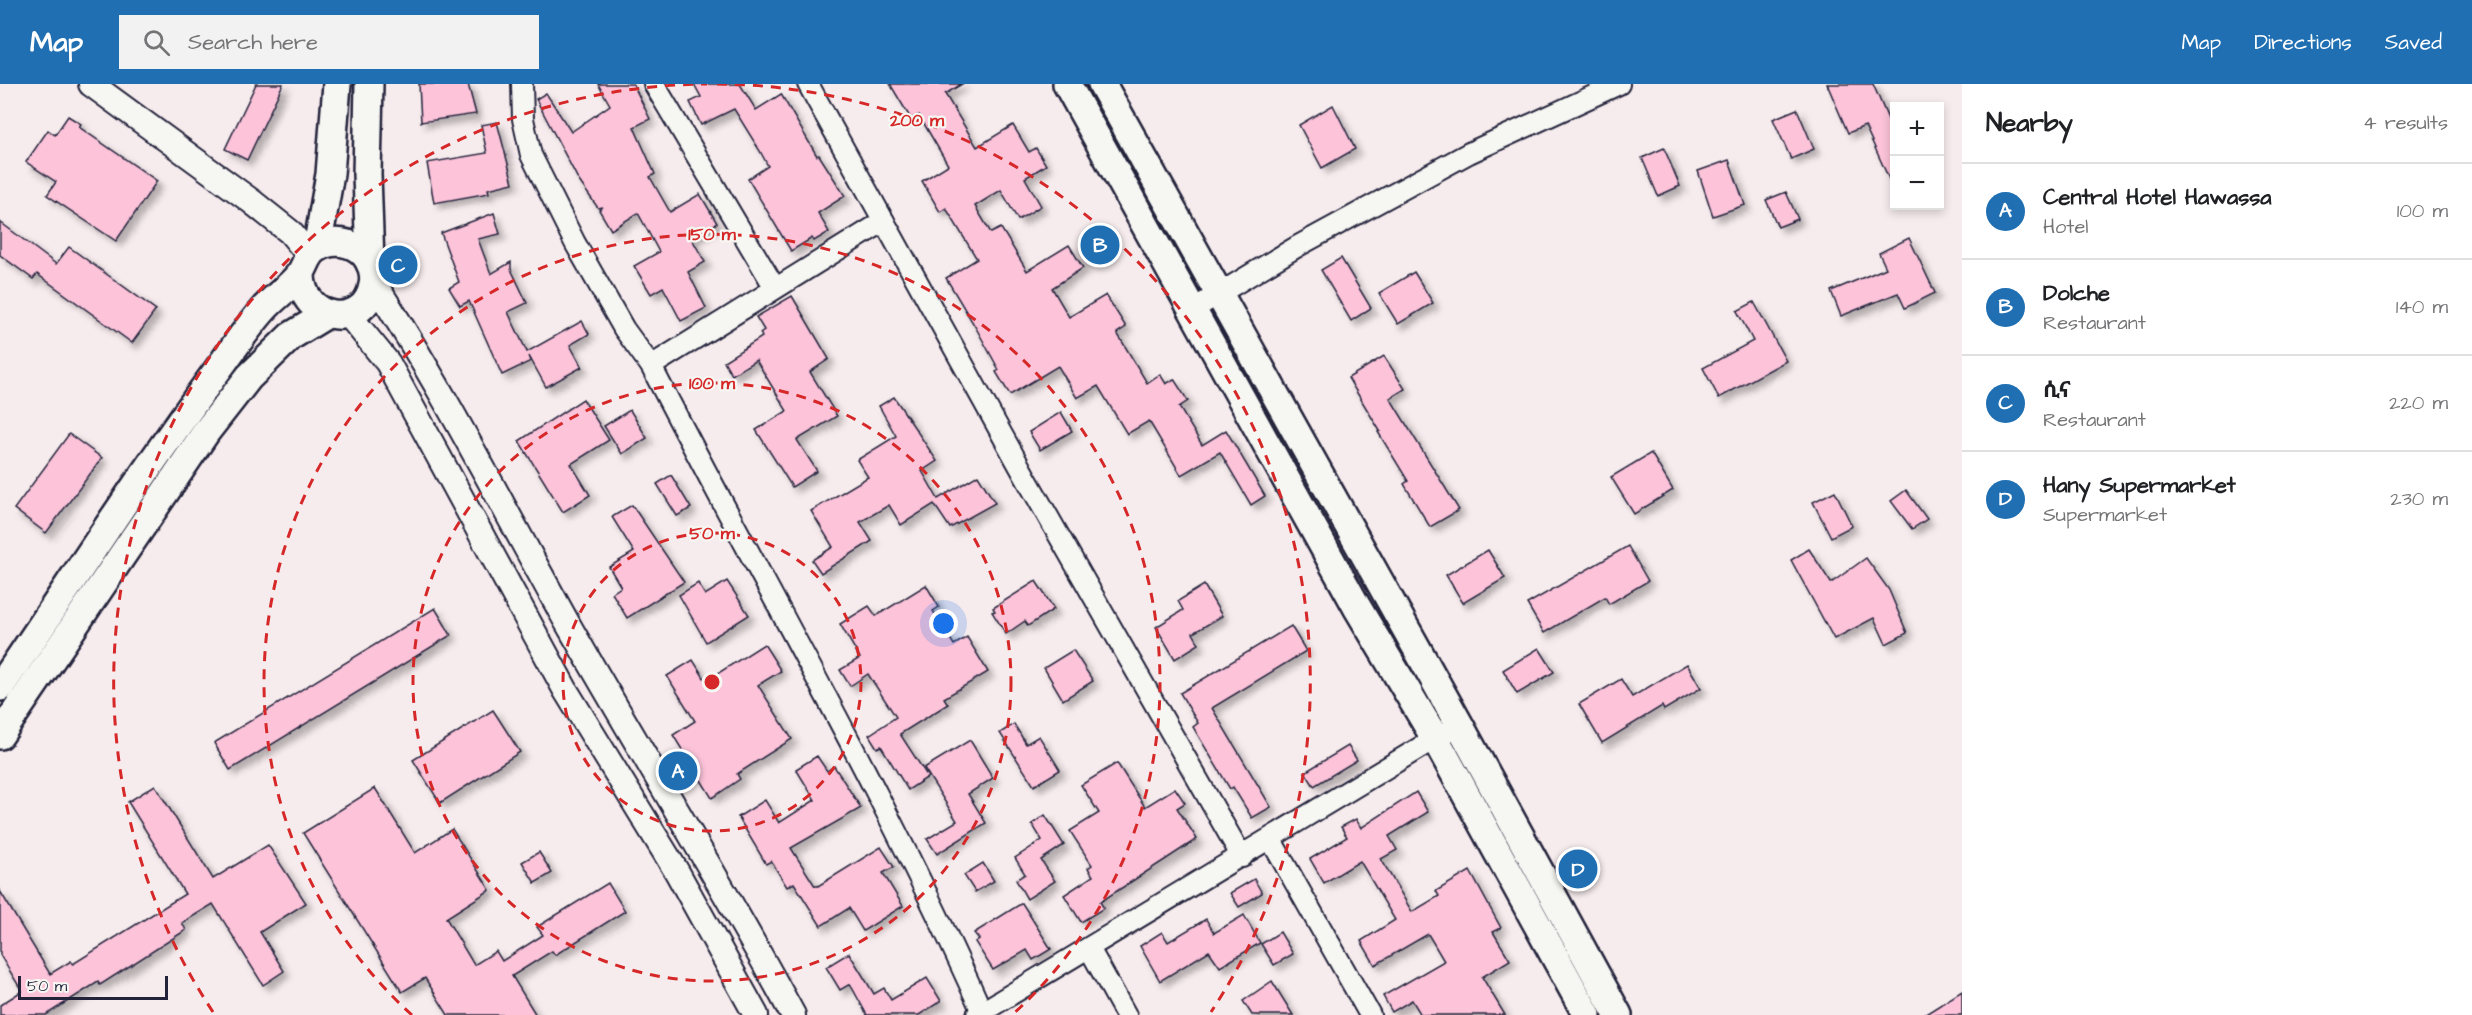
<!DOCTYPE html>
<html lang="en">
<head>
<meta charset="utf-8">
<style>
  body { margin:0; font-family:"Architects Daughter","Noto Sans Ethiopic",sans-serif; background:#f2f2f2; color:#202124 }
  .controls { position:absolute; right:18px; top:18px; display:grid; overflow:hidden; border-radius:0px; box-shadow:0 3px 9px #0003 }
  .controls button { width:54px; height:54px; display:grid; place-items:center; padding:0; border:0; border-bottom:2px solid #e0e0e0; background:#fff; color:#202124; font:30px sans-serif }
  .scale { position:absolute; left:18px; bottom:15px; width:150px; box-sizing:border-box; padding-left:6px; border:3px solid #22223b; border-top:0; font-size:16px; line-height:21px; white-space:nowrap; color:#22223b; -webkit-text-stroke:4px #f6f6f2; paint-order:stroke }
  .you { position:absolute; left:944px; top:540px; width:21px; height:21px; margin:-15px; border:4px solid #fff; border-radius:50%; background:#1a73e8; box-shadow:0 0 0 9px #1a73e833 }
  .badge { display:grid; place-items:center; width:39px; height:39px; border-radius:50%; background:#1f6fb2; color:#fff; font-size:20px; font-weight:700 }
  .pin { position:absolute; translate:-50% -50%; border:3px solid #fff; box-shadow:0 2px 6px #0006 }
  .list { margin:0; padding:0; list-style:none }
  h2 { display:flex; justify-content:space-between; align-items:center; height:78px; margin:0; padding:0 24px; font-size:26px }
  h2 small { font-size:20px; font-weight:400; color:#757577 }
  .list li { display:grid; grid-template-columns:39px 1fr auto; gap:18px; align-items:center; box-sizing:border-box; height:96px; padding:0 24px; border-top:2px solid #e0e0e0 }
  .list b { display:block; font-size:22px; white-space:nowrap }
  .list p { margin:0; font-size:20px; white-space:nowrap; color:#757577 }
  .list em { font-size:20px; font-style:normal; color:#757577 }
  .icon { flex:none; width:33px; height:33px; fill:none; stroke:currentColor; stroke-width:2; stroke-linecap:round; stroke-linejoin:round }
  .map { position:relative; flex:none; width:1962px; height:931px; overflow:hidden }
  header { display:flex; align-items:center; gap:36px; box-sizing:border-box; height:84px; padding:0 30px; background:#1f6fb2; color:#fff }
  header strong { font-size:28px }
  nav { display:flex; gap:33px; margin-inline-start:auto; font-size:21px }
  .search { width:420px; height:54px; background:#f2f2f2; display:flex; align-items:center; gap:15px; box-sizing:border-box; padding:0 21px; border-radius:0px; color:#757577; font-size:22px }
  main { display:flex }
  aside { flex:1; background:#fff }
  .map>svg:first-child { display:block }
  .building { fill:#fcc3d9; stroke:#22223b; stroke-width:1.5; filter:url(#shadow) }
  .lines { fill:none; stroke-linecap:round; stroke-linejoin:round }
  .minor-casing { stroke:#22223b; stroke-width:24 }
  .tertiary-casing { stroke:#22223b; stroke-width:28 }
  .secondary-casing { stroke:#22223b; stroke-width:32 }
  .minor { stroke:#f6f6f2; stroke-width:20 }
  .tertiary { stroke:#f6f6f2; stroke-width:24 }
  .secondary { stroke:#f6f6f2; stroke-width:27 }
  .ring { fill:none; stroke:#d62828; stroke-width:3; stroke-dasharray:10 8 }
  .centre { fill:#d62828; stroke:#f6f6f2; stroke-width:3 }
  .ring-label { font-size:18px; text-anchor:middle; font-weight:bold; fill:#d62828; stroke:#f6f6f2; stroke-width:4.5; stroke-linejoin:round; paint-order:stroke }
</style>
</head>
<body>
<header>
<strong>Map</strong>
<div class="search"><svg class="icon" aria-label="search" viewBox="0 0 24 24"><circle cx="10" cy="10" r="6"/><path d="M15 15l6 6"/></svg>Search here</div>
<nav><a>Map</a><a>Directions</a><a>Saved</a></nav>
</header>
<main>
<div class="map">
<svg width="1962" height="931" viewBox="0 0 1962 931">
  <defs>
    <filter id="shadow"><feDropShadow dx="5.5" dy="5.5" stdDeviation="3" flood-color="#0004"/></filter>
  </defs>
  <rect width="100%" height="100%" fill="#f7eced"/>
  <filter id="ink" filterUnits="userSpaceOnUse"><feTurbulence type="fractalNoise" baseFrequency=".0167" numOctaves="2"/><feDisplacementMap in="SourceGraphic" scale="12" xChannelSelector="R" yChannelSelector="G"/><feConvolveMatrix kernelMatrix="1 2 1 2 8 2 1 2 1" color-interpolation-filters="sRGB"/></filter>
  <g filter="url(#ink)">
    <!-- building -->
    <g class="building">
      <path d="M 256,0 L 283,0 L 247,76 L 225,65 Z"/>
      <path d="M 419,0 L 468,0 L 476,30 L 421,38 Z"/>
      <path d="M 598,0 L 633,0 L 650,35 L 634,43 L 655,90 L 650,93 L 670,128 L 700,110 L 717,139 L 692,155 L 705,178 L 688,188 L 706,224 L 681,237 L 663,203 L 651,210 L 634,182 L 659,168 L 638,129 L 611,146 L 599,126 L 603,123 L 598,124 L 579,97 L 536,15 L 546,9 L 571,48 L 610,21 Z"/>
      <path d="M 694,0 L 740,0 L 756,26 L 781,10 L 817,72 L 819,71 L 845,112 L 818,129 L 829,148 L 814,157 L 812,154 L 791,167 L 748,95 L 768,82 L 760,67 L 734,25 L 701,41 L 690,18 L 701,13 Z"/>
      <path d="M 890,0 L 962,0 L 945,10 L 977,63 L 1013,41 L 1029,68 L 1036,64 L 1046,81 L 1025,94 L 1041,122 L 1018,136 L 1001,106 L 975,122 L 991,149 L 1001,144 L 1027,187 L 1069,161 L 1083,184 L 1052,204 L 1069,233 L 1106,211 L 1126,243 L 1117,249 L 1147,299 L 1160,290 L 1166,300 L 1174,295 L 1188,317 L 1179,323 L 1202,361 L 1226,346 L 1265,412 L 1251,421 L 1220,368 L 1181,391 L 1149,337 L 1127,350 L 1098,302 L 1077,314 L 1058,282 L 1010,311 L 996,288 L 999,286 L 976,244 L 946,194 L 977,175 L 946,124 L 940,128 L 922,97 L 948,81 L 919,31 L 911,35 Z"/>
      <path d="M 1827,0 L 1873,0 L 1894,49 L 1894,106 L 1865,42 L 1848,49 Z"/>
      <path d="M 1333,21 L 1355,65 L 1322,84 L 1299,41 Z"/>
      <path d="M 1797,25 L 1814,65 L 1791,75 L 1773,35 Z"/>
      <path d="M 68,32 L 81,40 L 79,43 L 157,97 L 116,157 L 47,111 L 56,98 L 26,78 L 48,46 L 55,51 Z"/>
      <path d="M 497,38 L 513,99 L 488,105 L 489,109 L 434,119 L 427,79 L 487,69 L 481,41 Z"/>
      <path d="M 1664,64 L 1680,102 L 1658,112 L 1642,74 Z"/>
      <path d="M 1729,76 L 1745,121 L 1713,132 L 1698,87 Z"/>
      <path d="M 1786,108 L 1798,135 L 1778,143 L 1766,116 Z"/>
      <path d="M 494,129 L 500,150 L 478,155 L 491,190 L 511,178 L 511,185 L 527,219 L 508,228 L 527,268 L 582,237 L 589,250 L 570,261 L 582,283 L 546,303 L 529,272 L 531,277 L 502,291 L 469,217 L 460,222 L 449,204 L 459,198 L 441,149 Z"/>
      <path d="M 0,138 L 56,180 L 69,163 L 156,226 L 132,259 L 37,190 L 33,195 L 0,171 Z"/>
      <path d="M 1909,154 L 1935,209 L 1905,224 L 1898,209 L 1841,232 L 1831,207 L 1886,184 L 1879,169 Z"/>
      <path d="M 1341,174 L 1371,224 L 1351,237 L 1321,186 Z"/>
      <path d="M 1414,188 L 1433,219 L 1398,240 L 1379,209 Z"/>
      <path d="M 792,212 L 829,275 L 810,288 L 837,332 L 797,356 L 817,387 L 792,403 L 756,346 L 787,327 L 756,276 L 732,291 L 724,277 L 762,253 L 760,249 L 764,246 L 756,233 Z"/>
      <path d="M 1754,218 L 1786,277 L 1719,314 L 1703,284 L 1753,257 L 1737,227 Z"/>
      <path d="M 1384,272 L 1405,305 L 1390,314 L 1459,426 L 1430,443 L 1404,400 L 1408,397 L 1378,348 L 1380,347 L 1348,294 Z"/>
      <path d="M 894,313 L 937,377 L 922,387 L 938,415 L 978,391 L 995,419 L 950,444 L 934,420 L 901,441 L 889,421 L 860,438 L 872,457 L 821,489 L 812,476 L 833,463 L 811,427 L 868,393 L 857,376 L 896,352 L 879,322 Z"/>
      <path d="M 583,315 L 609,356 L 571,380 L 590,411 L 563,428 L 519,357 Z"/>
      <path d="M 630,326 L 647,354 L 622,370 L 604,342 Z"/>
      <path d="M 1061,328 L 1072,347 L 1040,366 L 1029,348 Z"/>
      <path d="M 69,350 L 102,374 L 46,449 L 14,425 Z"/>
      <path d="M 1651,369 L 1673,406 L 1634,430 L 1611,393 Z"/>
      <path d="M 671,391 L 691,424 L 677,432 L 657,400 Z"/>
      <path d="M 1906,406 L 1927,435 L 1912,445 L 1891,417 Z"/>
      <path d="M 1835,407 L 1852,442 L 1831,453 L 1813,418 Z"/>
      <path d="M 632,421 L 684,498 L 627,534 L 612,509 L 621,503 L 609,483 L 634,468 L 612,433 Z"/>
      <path d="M 1628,462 L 1648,497 L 1609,520 L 1605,513 L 1544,549 L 1527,520 Z"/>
      <path d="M 1809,465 L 1831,499 L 1866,474 L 1889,506 L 1907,549 L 1886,560 L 1874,534 L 1834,555 L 1791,476 Z"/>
      <path d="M 1488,466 L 1505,494 L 1463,519 L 1446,491 Z"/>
      <path d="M 727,497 L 749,531 L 706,558 L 679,511 L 698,499 L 705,511 Z"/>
      <path d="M 1036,497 L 1054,525 L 1028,542 L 1025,537 L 1006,550 L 992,528 L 995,527 L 993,524 Z"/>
      <path d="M 926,501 L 939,523 L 933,527 L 954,561 L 967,553 L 988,588 L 944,614 L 948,620 L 900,650 L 928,693 L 908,706 L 881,662 L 877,664 L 869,651 L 896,633 L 868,590 L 850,602 L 840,586 L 860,574 L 840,540 L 869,522 L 876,532 Z"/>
      <path d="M 1204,501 L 1222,532 L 1193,549 L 1199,560 L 1175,575 L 1156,543 L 1183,526 L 1178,517 Z"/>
      <path d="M 435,524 L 451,551 L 230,686 L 214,659 Z"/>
      <path d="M 1291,542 L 1306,567 L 1212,624 L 1271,723 L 1252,734 L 1233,703 L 1230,705 L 1193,643 L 1198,639 L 1180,609 Z"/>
      <path d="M 764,560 L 781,587 L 758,601 L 792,655 L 737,690 L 740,695 L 712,714 L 673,651 L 695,637 L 667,592 L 693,576 L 706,597 Z"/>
      <path d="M 1539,564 L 1554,588 L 1517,610 L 1503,586 Z"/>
      <path d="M 1073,566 L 1093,597 L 1063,616 L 1044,584 Z"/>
      <path d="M 1687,580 L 1701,604 L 1664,626 L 1662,622 L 1602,659 L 1579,620 L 1621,595 L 1632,613 Z"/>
      <path d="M 493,626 L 520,668 L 440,719 L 413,676 Z"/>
      <path d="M 1014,640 L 1026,660 L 1039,652 L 1060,686 L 1034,702 L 1000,649 Z"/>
      <path d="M 970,656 L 993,694 L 968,710 L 986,739 L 937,770 L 927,755 L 957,737 L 924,684 Z"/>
      <path d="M 1348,662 L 1357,676 L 1314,702 L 1305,688 Z"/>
      <path d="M 817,672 L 827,687 L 834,682 L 861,724 L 791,764 L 815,802 L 818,802 L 881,763 L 894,783 L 883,789 L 903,822 L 863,847 L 849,824 L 821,842 L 794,799 L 787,803 L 771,777 L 766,780 L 738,733 L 765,716 L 779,739 L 815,716 L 796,685 Z"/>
      <path d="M 1117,679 L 1145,723 L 1175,704 L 1185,719 L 1177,724 L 1197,755 L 1100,818 L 1104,824 L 1081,838 L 1064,811 L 1093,792 L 1088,784 L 1092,781 L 1070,747 L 1099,729 L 1081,701 Z"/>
      <path d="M 155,701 L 213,795 L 268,761 L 306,819 L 260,848 L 284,887 L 263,901 L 213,820 L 182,839 L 186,846 L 100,901 L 98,898 L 46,931 L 0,931 L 0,921 L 22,907 L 0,871 L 0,807 L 50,890 L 71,877 L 73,880 L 185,810 L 128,718 Z"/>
      <path d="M 375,704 L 415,769 L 452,745 L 490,806 L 446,834 L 474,881 L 496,867 L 502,877 L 543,851 L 537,843 L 608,799 L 625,827 L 555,871 L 552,867 L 512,892 L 536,931 L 448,931 L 425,894 L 402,908 L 303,749 Z"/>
      <path d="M 1416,708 L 1428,728 L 1389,752 L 1397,766 L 1381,775 L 1412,828 L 1439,812 L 1436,807 L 1470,787 L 1501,844 L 1493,848 L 1510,876 L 1482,893 L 1505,931 L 1421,931 L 1412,916 L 1392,928 L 1383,912 L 1444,877 L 1428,850 L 1375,881 L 1361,857 L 1395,836 L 1360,777 L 1324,799 L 1310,775 L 1347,753 L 1341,743 L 1356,735 L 1361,744 Z"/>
      <path d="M 1045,731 L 1064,761 L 1041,776 L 1055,797 L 1027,815 L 1016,796 L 1025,790 L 1015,774 L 1042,756 L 1032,740 Z"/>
      <path d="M 539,768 L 552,789 L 535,799 L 522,778 Z"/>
      <path d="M 983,779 L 994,797 L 975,808 L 964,791 Z"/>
      <path d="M 1254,795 L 1262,809 L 1239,823 L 1230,809 Z"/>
      <path d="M 1022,819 L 1051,865 L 1033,876 L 1027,866 L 993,886 L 975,858 L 979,855 L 974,849 Z"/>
      <path d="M 1244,831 L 1260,859 L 1220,883 L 1209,867 L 1160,897 L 1140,862 L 1162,848 L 1168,858 L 1206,835 L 1214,849 Z"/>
      <path d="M 1280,848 L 1293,870 L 1274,881 L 1261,860 Z"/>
      <path d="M 849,869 L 874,910 L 884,904 L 891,916 L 927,894 L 941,917 L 919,931 L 867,931 L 850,900 L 840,906 L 826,883 Z"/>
      <path d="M 1272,897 L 1293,931 L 1252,931 L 1243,917 Z"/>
      <path d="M 1962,907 L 1962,931 L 1924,931 Z"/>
    </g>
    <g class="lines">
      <!-- minor casing -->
      <g class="minor-casing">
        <g id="minor">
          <path d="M 522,0 L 523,35 L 531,71 L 575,159 L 624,245 L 651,282 C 761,497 884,707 982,928"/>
          <path d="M 654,0 L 775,204"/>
          <path d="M 808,0 L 1026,394 L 1242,773"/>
          <path d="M 1192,226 L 1298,162 L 1469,69 L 1619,0"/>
          <path d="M 651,282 L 884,137"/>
          <path d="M 1271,756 L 1370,931"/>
          <path d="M 1089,864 L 1126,931"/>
          <path d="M 977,931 L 1459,640"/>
        </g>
      </g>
      <!-- tertiary casing -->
      <g class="tertiary-casing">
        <g id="tertiary">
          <path d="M 91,0 L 251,117 L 290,148 L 309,171"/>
          <path d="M 374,199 C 446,309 505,428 569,542 C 643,672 722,799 793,931"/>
          <path d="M 348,230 L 388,279 L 566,607 L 677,788 L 756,931"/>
        </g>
      </g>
      <!-- secondary casing -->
      <g class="secondary-casing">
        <g id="secondary">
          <path d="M 369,0 L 367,90 L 370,179"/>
          <path d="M 1067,0 L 1357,523 L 1435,654 L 1587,931"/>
          <path d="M 1102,0 L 1459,640 L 1618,931"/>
          <path d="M 317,164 L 330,90 L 337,0"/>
          <path d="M 0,603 C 74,495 144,385 222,280 C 235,262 248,243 263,226 C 274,213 289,204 299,191 C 306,183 306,172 316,165 C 331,154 353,157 365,171 C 372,179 375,191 373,201 C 365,247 301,238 301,190"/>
          <path d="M 0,651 L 206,348 L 249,293 L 291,252 L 327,230"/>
        </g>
      </g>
      <!-- minor -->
      <use href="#minor" class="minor"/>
      <!-- tertiary -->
      <use href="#tertiary" class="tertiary"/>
      <!-- secondary -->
      <use href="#secondary" class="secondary"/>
    </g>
  </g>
  <!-- distance rings -->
  <g class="ring">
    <circle cx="712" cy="598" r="149"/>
    <circle cx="712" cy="598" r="299"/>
    <path d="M412 931A448 448 0 1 1 1012 931"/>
    <path d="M213 928A598 598 0 0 1 707 0M717 0A598 598 0 0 1 1211 928"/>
  </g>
  <circle cx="712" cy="598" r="9" class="centre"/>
  <g class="ring-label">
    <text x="917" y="42">200 m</text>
    <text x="712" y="156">150 m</text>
    <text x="712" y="305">100 m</text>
    <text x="712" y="455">50 m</text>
  </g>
</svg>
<div class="controls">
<button>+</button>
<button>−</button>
</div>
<div class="scale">50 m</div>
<div class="you"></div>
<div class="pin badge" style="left:678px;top:687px">A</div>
<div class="pin badge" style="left:1100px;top:161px">B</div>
<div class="pin badge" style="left:398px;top:181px">C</div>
<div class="pin badge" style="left:1578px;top:785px">D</div>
</div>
<aside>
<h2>Nearby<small>4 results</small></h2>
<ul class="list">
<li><span class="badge">A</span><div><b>Central Hotel Hawassa</b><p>Hotel</p></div><em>100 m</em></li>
<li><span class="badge">B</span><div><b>Dolche</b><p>Restaurant</p></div><em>140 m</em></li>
<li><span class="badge">C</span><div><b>ሲና</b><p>Restaurant</p></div><em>220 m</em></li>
<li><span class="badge">D</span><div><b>Hany Supermarket</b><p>Supermarket</p></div><em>230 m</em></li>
</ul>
</aside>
</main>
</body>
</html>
